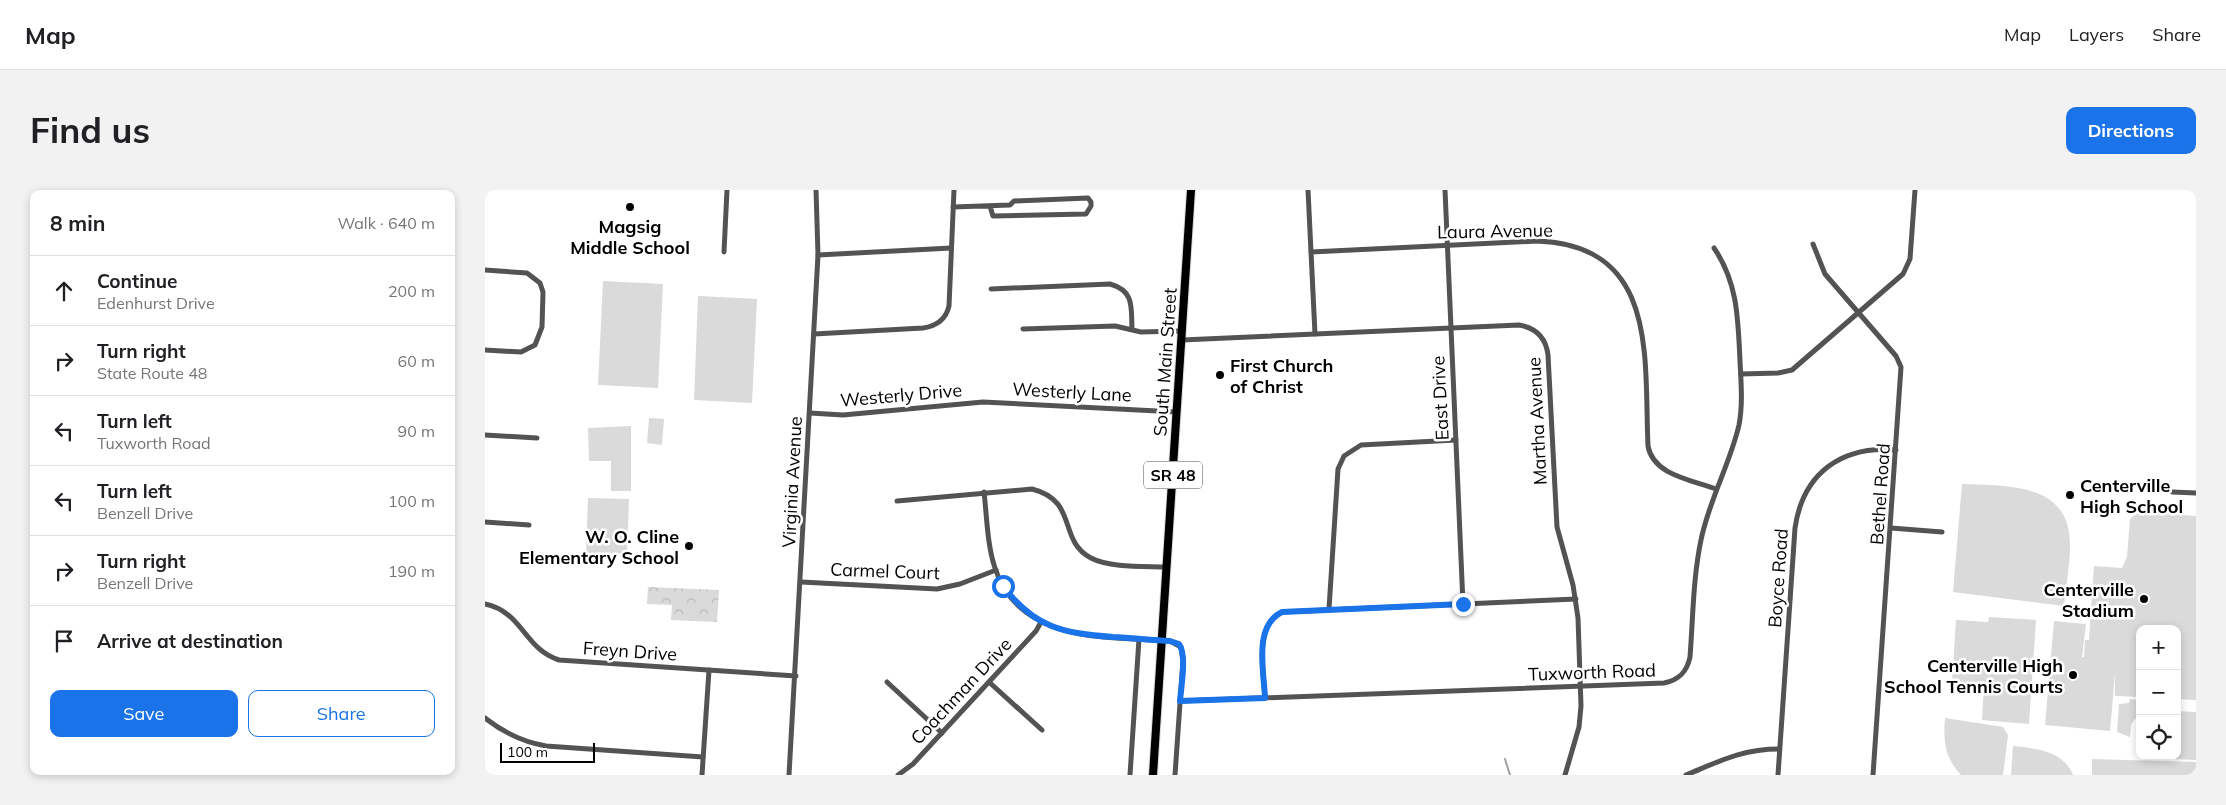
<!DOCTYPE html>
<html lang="en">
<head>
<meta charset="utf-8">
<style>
  body { margin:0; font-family:Mulish,sans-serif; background:#f2f2f2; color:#202124 }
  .controls { position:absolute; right:15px; bottom:15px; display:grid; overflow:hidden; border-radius:10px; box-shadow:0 2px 8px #0003 }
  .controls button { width:45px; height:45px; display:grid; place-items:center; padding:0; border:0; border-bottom:1px solid #e0e0e0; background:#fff; color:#202124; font:25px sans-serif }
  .scale { position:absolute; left:15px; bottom:12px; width:95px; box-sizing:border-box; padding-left:5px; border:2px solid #000; border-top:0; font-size:14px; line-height:18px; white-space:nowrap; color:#000; -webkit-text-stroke:4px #fff; paint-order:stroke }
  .stop { position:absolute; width:15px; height:15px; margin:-11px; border:4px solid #1a73e8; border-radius:50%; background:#fff }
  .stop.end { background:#1a73e8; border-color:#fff; box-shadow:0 1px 5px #0008 }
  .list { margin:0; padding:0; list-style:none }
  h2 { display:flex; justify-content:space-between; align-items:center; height:65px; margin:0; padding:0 20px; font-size:21px }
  h2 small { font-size:16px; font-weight:400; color:#757577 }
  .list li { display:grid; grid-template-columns:32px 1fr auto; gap:15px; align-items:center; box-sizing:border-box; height:70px; padding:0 20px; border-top:1px solid #e0e0e0 }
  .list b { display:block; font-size:19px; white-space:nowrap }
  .list p { margin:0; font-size:16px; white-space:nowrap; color:#757577 }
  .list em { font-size:16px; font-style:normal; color:#757577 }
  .actions { display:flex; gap:10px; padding:15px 20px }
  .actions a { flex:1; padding:11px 0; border:1px solid #1a73e8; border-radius:10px; text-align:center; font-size:18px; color:#1a73e8 }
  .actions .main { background:#1a73e8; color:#fff }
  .icon { flex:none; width:28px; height:28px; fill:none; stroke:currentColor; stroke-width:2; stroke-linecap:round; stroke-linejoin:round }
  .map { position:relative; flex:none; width:1711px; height:585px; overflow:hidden; border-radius:10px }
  header { display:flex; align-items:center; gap:30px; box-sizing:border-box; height:70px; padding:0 25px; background:#fff; border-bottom:1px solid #e0e0e0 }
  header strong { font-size:24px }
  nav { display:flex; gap:28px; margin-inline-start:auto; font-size:18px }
  .intro { display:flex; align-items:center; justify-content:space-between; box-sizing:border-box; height:120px; padding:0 30px }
  h1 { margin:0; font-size:35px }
  .button { padding:12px 22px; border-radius:10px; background:#1a73e8; color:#fff; font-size:18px; font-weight:700 }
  main { display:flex; gap:30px; padding:0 30px }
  aside { flex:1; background:#fff; border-radius:10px; box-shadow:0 2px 8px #0003 }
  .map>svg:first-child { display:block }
  .grass { fill:#dadada }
  .park { fill:url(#park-crowns) }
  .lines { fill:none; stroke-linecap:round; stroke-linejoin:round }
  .stream { stroke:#a1a1a1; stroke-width:2 }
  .primary-casing { stroke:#dbdbdb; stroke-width:10 }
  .street { stroke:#535353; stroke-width:5 }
  .primary { stroke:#000; stroke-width:8 }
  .route { stroke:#1a73e8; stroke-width:6 }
  .poi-dot { fill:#000; stroke:#fff; stroke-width:2 }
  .labels { text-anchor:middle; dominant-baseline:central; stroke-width:5; stroke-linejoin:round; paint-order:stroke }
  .shield { fill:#fff; stroke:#4c4c4c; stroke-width:1 }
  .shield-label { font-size:16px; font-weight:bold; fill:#000 }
  .poi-label { font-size:18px; font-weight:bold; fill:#000; stroke:#fff; text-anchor:end }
  .street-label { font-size:18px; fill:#000; stroke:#fff }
</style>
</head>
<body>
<header>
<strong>Map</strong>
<nav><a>Map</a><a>Layers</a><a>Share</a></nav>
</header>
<div class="intro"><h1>Find us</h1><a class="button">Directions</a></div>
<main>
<aside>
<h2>8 min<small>Walk · 640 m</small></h2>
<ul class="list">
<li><svg class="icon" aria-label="ahead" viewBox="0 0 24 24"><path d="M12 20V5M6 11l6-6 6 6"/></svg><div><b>Continue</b><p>Edenhurst Drive</p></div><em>200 m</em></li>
<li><svg class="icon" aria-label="right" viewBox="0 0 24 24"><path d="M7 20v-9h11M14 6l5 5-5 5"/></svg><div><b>Turn right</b><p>State Route 48</p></div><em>60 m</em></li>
<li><svg class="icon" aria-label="left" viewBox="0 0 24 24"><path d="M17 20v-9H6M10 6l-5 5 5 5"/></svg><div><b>Turn left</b><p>Tuxworth Road</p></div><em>90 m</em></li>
<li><svg class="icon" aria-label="left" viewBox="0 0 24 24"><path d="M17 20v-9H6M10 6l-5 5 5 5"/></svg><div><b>Turn left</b><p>Benzell Drive</p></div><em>100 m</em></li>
<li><svg class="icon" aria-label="right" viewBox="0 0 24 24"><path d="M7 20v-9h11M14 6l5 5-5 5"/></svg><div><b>Turn right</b><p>Benzell Drive</p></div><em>190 m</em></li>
<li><svg class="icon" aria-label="arrive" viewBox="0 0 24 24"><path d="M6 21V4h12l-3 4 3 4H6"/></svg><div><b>Arrive at destination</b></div></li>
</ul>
<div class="actions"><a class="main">Save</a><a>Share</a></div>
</aside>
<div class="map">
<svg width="1711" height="585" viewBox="0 0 1711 585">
  <defs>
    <pattern id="park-crowns" width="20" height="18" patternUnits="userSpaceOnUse" patternTransform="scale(1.25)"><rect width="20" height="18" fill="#dadada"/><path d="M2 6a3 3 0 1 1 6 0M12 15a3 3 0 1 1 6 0" fill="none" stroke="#b9b9b9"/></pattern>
  </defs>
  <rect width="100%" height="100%" fill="#fff"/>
  <!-- grass -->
  <g class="grass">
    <path d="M 118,91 L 178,94 L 173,198 L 113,195 Z"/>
    <path d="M 213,106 L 272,109 L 267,213 L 209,210 Z"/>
    <path d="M 164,228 L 179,229 L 177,255 L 162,253 Z"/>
    <path d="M 146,236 L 146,301 L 126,301 L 126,271 L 104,271 L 103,238 Z"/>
    <path d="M 1477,294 C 1523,296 1585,292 1585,355 C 1585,375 1581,396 1579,416 L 1468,402 Z"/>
    <path d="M 103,308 L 144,309 L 142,364 L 101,363 Z"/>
    <path d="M 1653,322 L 1711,326 L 1711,510 L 1692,509 L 1692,439 L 1655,439 L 1655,507 L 1630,506 L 1630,484 L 1625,541 L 1560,535 L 1569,431 L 1601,434 L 1597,467 L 1599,467 L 1600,450 L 1604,450 L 1609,376 L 1637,378 L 1642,367 L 1645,329 Z"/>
    <path d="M 1504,427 L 1551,430 L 1544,534 L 1497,530 L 1499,493 L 1467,493 L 1471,430 L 1503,432 Z"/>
    <path d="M 1645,509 L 1655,510 L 1655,513 L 1651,514 L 1655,516 L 1655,528 L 1650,529 L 1646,535 L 1645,547 L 1632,542 L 1634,514 L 1644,513 Z"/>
    <path d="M 1692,521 L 1711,522 L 1711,570 L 1663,568 L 1663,566 L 1692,566 Z"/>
    <path d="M 1460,528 L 1518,537 L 1523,545 L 1518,585 L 1476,585 C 1460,568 1458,551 1460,528 Z"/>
    <path d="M 1528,556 C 1549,558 1579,561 1588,585 L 1526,585 Z"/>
    <path d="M 1607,569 L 1711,572 L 1711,585 L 1607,585 Z"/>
  </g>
  <!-- park -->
  <path class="park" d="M 163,397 L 234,400 L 232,432 L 186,430 L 187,415 L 162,414 Z"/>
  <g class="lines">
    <!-- stream -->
    <path class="stream" d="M 1020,569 L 1025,585"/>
    <!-- primary casing -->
    <g class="primary-casing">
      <path id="primary" d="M 668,585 L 706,0"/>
    </g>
    <!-- street -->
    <g class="street">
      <path d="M 823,0 L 830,144"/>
      <path d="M 960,0 L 978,414"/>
      <path d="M 0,1 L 1,0"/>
      <path d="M 468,17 L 525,15 L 529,11 L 603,8 L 606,12 L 606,16 L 601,24 L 508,26 L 505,16"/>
      <path d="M 1328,54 L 1340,84 L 1411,166 L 1416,177 L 1388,585"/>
      <path d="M 239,62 L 242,0"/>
      <path d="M 826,62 L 1052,51 C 1174,55 1159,168 1163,256 C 1168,285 1207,290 1231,299"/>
      <path d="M 333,65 L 466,58"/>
      <path d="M 0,80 L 42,83 L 55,93 L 58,102 L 57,137 L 50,155 L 36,162 L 0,160"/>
      <path d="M 506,99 L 625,94 C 650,101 646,118 647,139"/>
      <path d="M 538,139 L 630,136 L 656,142 L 697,141"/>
      <path d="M 329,144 L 438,138 C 452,136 461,129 464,116 L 469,0"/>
      <path d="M 697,150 L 1034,135 C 1051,138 1061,148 1063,165 L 1072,337 L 1088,395 L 1093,428 L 1096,516 L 1094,537 L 1080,585"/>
      <path d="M 1256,184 L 1293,183 L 1307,180 L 1418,84 L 1425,69 L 1430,0"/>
      <path d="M 325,223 L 358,225 L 498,212 L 692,222"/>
      <path d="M 0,245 L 52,248"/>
      <path d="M 499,302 C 502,327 502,354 510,378 C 534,453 622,447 685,451 L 696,457 L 698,470 L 690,585"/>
      <path d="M 1687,302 L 1711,303"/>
      <path d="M 412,311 L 547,299 C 594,311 572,350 606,368 C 625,378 660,376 682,377"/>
      <path d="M 0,332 L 44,335"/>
      <path d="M 1406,338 L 1457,342"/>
      <path d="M 316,392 L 452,399 L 475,394 L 511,380"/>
      <path d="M 0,414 C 38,422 39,459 74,470 L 311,486"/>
      <path d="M 844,419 L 853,279 L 859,266 L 876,255 L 971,250"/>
      <path d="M 402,492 L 457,543"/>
      <path d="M 504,492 L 557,540"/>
      <path d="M 780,508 C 779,481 768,436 797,422 L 1091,409"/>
      <path d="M 695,511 L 1179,493 C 1194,490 1202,482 1205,467 C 1208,428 1208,388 1216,350 C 1224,310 1245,274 1254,235 C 1258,214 1256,192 1255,171 C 1253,130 1253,93 1229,58"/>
      <path d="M 0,528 C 19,543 38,552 61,556 L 218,567"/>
      <path d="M 217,585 L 224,480"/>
      <path d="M 304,585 L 333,65 L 331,0"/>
      <path d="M 413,585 L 428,574 L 551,441 L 556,432"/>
      <path d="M 645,585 L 654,449"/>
      <path d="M 1201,585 C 1235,571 1257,559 1294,559"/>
      <path d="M 1293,585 L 1310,338 C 1318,283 1357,255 1411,260"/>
    </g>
    <!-- primary -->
    <use href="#primary" class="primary"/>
  </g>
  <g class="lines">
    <!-- route -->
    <path class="route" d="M 518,396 C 549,438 578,443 628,447 C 647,448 666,450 685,451 L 694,454 C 702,465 696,497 695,511 L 780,508 C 779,481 768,436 797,422 L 978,414"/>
  </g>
  <!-- markers -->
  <g class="poi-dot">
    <circle cx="145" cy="17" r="5"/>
    <circle cx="735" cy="185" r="5"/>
    <circle cx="1585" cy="305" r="5"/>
    <circle cx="204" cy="356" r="5"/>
    <circle cx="1659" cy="409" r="5"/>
    <circle cx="1588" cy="485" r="5"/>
  </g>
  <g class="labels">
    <!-- shield labels -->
    <rect class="shield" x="659" y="271.5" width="58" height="27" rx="4"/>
    <g class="shield-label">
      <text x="688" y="285">SR 48</text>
    </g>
    <!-- poi labels -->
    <g class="poi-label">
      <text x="145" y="36" text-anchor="middle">Magsig<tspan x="145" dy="21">Middle School</tspan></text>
      <text x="745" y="175" text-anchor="start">First Church<tspan x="745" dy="21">of Christ</tspan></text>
      <text x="1595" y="295" text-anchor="start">Centerville<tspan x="1595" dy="21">High School</tspan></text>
      <text x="194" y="346">W. O. Cline<tspan x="194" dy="21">Elementary School</tspan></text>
      <text x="1649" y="399">Centerville<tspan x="1649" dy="21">Stadium</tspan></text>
      <text x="1578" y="475">Centerville High<tspan x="1578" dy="21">School Tennis Courts</tspan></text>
    </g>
    <!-- street labels -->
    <g class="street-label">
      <text transform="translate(1010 41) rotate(-1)">Laura Avenue</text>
      <text transform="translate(680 172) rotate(-86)">South Main Street</text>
      <text transform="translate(587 202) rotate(3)">Westerly Lane</text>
      <text transform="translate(416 205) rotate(-5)">Westerly Drive</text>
      <text transform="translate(955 208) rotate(-93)">East Drive</text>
      <text transform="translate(1052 231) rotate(-93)">Martha Avenue</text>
      <text transform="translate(307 292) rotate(-87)">Virginia Avenue</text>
      <text transform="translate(1395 304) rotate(-86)">Bethel Road</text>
      <text transform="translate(400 381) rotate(2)">Carmel Court</text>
      <text transform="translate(1293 388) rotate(-86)">Boyce Road</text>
      <text transform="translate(145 461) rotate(4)">Freyn Drive</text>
      <text transform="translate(1107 482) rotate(-2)">Tuxworth Road</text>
      <text transform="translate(476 501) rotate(-47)">Coachman Drive</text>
    </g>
  </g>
</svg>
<div class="controls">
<button>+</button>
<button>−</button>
<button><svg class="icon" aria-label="locate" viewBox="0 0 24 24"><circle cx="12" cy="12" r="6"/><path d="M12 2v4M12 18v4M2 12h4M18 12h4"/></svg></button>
</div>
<div class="scale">100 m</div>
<div class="stop" style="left:518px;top:396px"></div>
<div class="stop end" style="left:978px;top:414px"></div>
</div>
</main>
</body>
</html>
